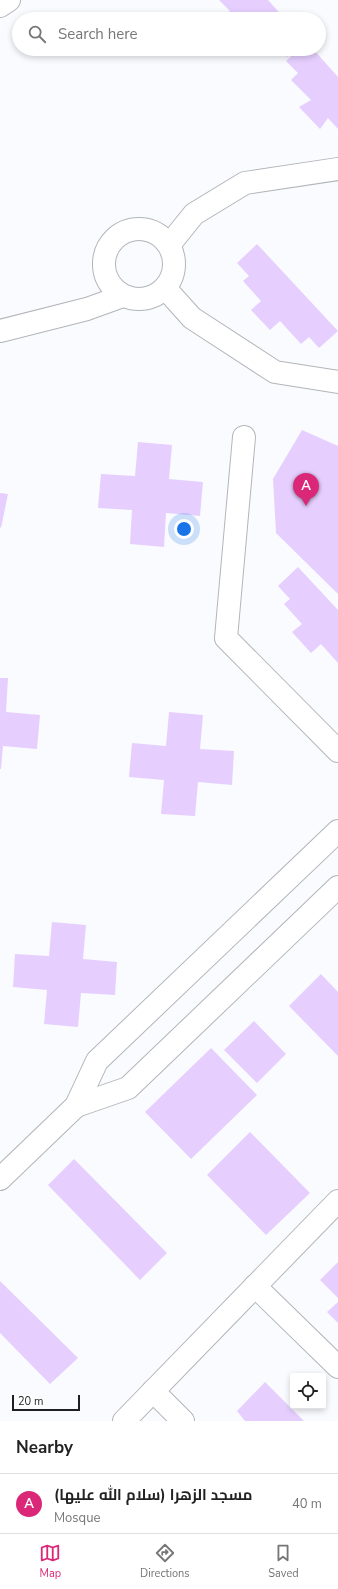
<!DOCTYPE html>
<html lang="en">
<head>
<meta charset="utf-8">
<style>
  body { margin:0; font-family:"Nunito Sans",Cairo,sans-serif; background:#f2f2f2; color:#222 }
  .controls { position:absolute; right:12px; bottom:12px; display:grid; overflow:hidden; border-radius:4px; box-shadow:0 2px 6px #0003 }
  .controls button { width:36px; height:36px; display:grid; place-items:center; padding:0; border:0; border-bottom:1px solid #e0e0e0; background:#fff; color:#222; font:20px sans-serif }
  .scale { position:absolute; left:12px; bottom:10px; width:68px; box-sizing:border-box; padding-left:4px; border:2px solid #1e1f20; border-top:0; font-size:11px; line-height:14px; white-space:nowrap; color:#1e1f20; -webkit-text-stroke:3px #fff; paint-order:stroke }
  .you { position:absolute; left:184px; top:529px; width:14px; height:14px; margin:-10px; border:3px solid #fff; border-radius:50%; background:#1a73e8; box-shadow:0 0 0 6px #1a73e833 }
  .badge { display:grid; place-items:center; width:26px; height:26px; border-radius:50%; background:#db2777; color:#fff; font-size:13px; font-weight:700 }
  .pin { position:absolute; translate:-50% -33px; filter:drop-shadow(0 1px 2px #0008) }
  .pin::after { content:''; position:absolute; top:21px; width:14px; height:12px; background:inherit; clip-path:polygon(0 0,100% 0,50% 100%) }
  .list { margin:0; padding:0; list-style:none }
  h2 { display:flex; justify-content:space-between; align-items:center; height:52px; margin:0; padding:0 16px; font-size:17px }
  h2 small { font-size:13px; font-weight:400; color:#767676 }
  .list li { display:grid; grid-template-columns:26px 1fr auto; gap:12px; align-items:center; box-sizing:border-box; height:60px; padding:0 16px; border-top:1px solid #e0e0e0 }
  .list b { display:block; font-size:15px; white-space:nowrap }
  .list p { margin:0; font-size:13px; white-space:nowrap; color:#767676 }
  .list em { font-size:13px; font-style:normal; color:#767676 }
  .icon { flex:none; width:22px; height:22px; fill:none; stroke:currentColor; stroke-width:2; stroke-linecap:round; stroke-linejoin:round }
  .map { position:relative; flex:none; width:338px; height:1421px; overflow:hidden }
  .search { position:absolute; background:#fff; box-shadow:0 2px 6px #0003; left:12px; right:12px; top:12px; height:44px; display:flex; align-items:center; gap:10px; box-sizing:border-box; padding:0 14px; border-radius:22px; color:#767676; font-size:15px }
  .sheet { height:112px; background:#fff }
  nav { display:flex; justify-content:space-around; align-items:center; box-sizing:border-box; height:56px; border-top:1px solid #e0e0e0; background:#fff; font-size:11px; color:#767676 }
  nav a { display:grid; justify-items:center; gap:2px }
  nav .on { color:#db2777 }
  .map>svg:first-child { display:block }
  .building { fill:#e6cfff }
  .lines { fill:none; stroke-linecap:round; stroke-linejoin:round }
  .street-casing { stroke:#b3b5b9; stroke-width:24 }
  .highway-casing { stroke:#b3b5b9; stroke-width:24 }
  .street { stroke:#fff; stroke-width:22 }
  .highway { stroke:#fff; stroke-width:22 }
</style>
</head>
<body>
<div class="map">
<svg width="338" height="1421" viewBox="0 0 338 1421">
  <rect width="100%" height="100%" fill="#f9fbfe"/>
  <!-- building -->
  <g class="building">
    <path d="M 219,0 L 268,0 L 285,19 L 217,19 L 230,11 Z"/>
    <path d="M 280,49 L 295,49 L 287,57 Z"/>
    <path d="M 299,49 L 313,49 L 338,77 L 338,129 L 328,118 L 320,129 L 299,107 L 311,100 L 291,80 L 298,73 L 286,61 Z"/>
    <path d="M 257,244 L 338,331 L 319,348 L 309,337 L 301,344 L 280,321 L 270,330 L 251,310 L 261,301 L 243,281 L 249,276 L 237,263 Z"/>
    <path d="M 302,430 L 338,446 L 338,594 L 276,533 L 273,479 Z"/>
    <path d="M 138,442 L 172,445 L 169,479 L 203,482 L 200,516 L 166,513 L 164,547 L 130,544 L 132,510 L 98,508 L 101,474 L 135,476 Z"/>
    <path d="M 0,493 L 8,494 L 1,528 L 0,527 Z"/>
    <path d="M 298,567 L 338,610 L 338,663 L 321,644 L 311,653 L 292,632 L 302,624 L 284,604 L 290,599 L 278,586 Z"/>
    <path d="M 0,678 L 8,678 L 6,712 L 40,715 L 37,749 L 3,746 L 1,769 L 0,769 Z"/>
    <path d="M 169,712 L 203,715 L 200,749 L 234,751 L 232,785 L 198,782 L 195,816 L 161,814 L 164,780 L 129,777 L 132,743 L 166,746 Z"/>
    <path d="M 52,922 L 86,925 L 83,959 L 117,962 L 115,995 L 81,993 L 78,1027 L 44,1024 L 47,990 L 13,987 L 15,954 L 49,956 Z"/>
    <path d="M 321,974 L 338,992 L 338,1056 L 289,1006 Z"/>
    <path d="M 254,1021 L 286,1054 L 257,1083 L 224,1050 Z"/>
    <path d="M 211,1048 L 257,1095 L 191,1159 L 145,1112 Z"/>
    <path d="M 250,1132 L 310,1193 L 266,1235 L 207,1175 Z"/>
    <path d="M 74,1159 L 167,1253 L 140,1280 L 48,1185 Z"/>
    <path d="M 338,1262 L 338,1298 L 320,1280 Z"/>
    <path d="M 0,1281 L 78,1358 L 50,1384 L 0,1333 Z"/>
    <path d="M 338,1302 L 338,1323 L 327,1312 Z"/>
    <path d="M 265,1382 L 304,1421 L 245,1421 L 237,1411 Z"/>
  </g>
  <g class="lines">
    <!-- street casing -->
    <g class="street-casing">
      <g id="street">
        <circle cx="139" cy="264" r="35"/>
        <path d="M 169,245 L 194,214 L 245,183 L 338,169"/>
        <path d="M 165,288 L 192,318 L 275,372 L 338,382"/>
        <path d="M 0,331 L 87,309 L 123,296"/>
        <path d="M 244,437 L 226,638 L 338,751"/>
        <path d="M 76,1106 L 128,1088 L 338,887"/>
        <path d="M 0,1179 L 76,1106 L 97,1061 L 338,831"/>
        <path d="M 255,1286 L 338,1367"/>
        <path d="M 153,1391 L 183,1421"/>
        <path d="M 124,1421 L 338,1201"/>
      </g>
    </g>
    <!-- highway casing -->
    <g class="highway-casing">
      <path id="highway" d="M 0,6 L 9,0"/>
    </g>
    <!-- street -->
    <use href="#street" class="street"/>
    <!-- highway -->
    <use href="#highway" class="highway"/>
  </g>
</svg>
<div class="controls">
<button><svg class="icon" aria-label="locate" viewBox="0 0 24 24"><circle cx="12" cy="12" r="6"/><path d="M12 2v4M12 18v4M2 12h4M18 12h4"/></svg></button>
</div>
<div class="scale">20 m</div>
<div class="you"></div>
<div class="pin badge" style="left:306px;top:506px">A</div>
<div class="search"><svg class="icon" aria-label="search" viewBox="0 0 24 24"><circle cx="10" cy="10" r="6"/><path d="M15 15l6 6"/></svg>Search here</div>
</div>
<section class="sheet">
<h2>Nearby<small></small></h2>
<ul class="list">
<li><span class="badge">A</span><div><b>مسجد الزهرا (سلام الله علیها)</b><p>Mosque</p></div><em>40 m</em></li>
</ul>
</section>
<nav>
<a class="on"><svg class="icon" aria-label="map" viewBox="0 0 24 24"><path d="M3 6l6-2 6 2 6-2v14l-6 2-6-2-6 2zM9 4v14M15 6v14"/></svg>Map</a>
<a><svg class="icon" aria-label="directions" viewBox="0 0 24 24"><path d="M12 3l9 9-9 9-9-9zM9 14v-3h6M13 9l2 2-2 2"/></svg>Directions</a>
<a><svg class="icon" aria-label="saved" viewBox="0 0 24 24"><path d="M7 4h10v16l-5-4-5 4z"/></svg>Saved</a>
</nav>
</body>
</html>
